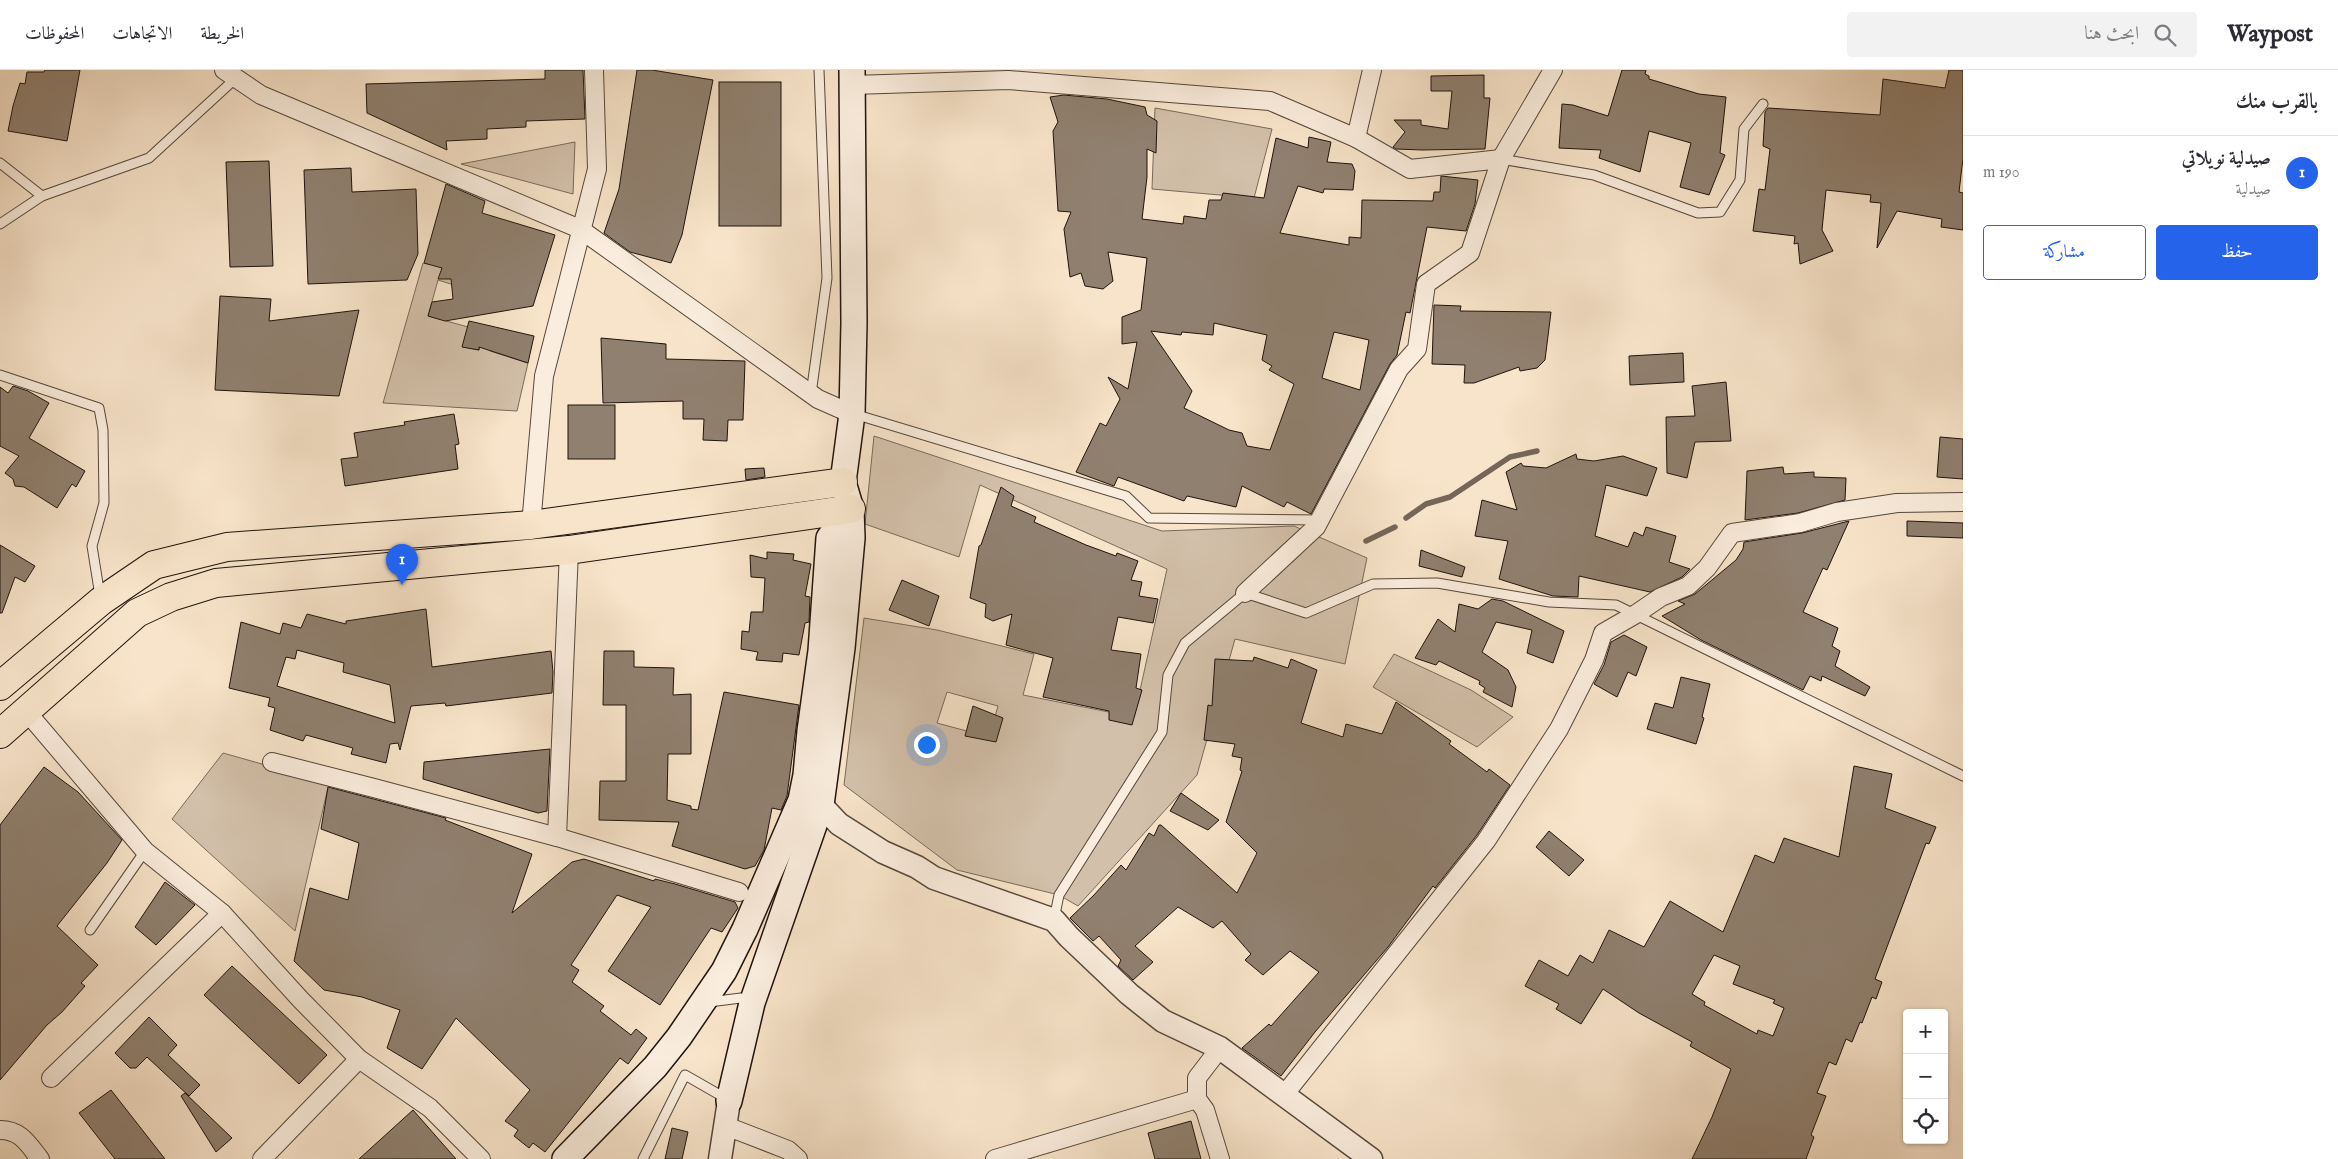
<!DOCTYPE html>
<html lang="ar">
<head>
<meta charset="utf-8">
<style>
  body { margin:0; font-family:"IM FELL English",Amiri,serif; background:#f2f2f3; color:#2b2b33; direction:rtl }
  .controls { position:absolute; right:15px; bottom:15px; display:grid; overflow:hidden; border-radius:5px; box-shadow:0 1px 4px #0004 }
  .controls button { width:45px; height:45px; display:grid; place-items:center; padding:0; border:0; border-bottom:1px solid #e1e1e2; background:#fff; color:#2b2b33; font:25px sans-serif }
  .you { position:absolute; left:926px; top:674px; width:18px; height:18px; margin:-12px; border:4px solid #fff; border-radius:50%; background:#1a73e8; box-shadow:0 0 0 8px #1a73e833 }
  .badge { display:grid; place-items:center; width:32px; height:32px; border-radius:50%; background:#2563eb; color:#fff; font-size:16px; font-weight:700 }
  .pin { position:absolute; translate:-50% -41px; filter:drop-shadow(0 1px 2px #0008) }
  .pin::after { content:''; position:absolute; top:26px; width:18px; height:15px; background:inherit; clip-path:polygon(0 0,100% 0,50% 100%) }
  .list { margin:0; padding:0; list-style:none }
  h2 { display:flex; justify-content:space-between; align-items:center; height:65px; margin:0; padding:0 20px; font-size:21px }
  h2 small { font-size:16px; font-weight:400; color:#7c7c81 }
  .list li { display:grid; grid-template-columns:32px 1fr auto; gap:15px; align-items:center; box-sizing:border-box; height:75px; padding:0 20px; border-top:1px solid #e1e1e2 }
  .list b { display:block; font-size:19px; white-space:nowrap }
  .list p { margin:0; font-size:16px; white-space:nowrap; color:#7c7c81 }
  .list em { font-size:16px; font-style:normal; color:#7c7c81 }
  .actions { display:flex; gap:10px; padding:15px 20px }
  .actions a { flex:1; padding:11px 0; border:1px solid #2563eb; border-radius:5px; text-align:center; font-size:18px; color:#2563eb }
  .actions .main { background:#2563eb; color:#fff }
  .icon { flex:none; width:28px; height:28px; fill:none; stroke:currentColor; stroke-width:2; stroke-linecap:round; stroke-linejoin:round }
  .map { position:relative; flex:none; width:1963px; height:1089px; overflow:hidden; direction:ltr }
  header { display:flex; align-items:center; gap:30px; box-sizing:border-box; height:70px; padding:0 25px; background:#fff; border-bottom:1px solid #e1e1e2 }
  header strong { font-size:24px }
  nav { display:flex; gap:28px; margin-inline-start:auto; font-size:18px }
  .search { width:350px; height:45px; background:#f2f2f3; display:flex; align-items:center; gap:12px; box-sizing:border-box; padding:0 18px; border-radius:5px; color:#7c7c81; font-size:19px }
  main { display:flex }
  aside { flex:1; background:#fff }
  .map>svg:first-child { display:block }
  .green { fill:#d3c0aa; stroke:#796a5c; fill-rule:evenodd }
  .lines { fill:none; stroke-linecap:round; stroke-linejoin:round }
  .stream { stroke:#756658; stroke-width:5.5 }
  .building { fill:#90806f; stroke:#1f130d; fill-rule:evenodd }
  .service-casing { stroke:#55473c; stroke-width:11 }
  .minor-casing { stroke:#55473c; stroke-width:20 }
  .tertiary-casing { stroke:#55473c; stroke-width:25 }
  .secondary-casing { stroke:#1f130d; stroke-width:28 }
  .primary-casing { stroke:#1f130d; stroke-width:30 }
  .service { stroke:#faeddd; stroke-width:9 }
  .minor { stroke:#faeddd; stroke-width:18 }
  .tertiary { stroke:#faeddd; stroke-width:22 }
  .secondary { stroke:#faeddd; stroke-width:25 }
  .primary { stroke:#f8e4ca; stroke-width:28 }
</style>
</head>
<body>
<header>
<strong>Waypost</strong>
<div class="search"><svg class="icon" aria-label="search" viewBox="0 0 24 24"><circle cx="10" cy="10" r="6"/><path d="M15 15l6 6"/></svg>ابحث هنا</div>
<nav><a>الخريطة</a><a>الاتجاهات</a><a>المحفوظات</a></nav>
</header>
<main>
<aside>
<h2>بالقرب منك<small></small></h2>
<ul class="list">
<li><span class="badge">1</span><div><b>صيدلية نويلاتي</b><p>صيدلية</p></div><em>190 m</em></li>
</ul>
<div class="actions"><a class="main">حفظ</a><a>مشاركة</a></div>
</aside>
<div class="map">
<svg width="1963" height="1089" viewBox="0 0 1963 1089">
  <rect width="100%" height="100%" fill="#f8e4ca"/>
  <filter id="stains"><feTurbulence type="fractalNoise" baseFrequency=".004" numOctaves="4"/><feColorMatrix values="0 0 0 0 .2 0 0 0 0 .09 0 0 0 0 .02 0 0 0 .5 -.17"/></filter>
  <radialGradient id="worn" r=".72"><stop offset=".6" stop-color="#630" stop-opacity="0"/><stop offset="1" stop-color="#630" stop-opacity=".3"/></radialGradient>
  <!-- green -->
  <g class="green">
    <path d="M 1155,38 L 1272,59 L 1254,128 L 1152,119 Z"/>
    <path d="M 575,72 L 573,124 L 461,94 Z"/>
    <path d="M 438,181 L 460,217 L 438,210 L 428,246 L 468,257 L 463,277 L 479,280 L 484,255 L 494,257 L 490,281 L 528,293 L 517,341 L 383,333 L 423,193 L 434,195 Z"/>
    <path d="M 874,366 L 1162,461 L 1294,456 L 1367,488 L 1345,594 L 1235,569 L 1197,705 L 1078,836 L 1059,825 L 957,800 L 844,715 L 864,548 L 937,560 L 1034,584 L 1023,625 L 1134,647 L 1167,499 L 980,415 L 959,487 L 865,454 ZM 947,622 L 998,636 L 989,667 L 937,653 Z"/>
    <path d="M 1394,584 L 1471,620 L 1513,647 L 1477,677 L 1373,617 Z"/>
    <path d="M 223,683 L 329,713 L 295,861 L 172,749 Z"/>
  </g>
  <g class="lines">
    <!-- stream -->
    <g class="stream">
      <path d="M 1406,448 L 1426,434 L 1450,427 L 1510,387 L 1537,381"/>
      <path d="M 1366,471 L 1395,457"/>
    </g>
  </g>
  <!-- building -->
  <g class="building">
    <path d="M 45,0 L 80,0 L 67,71 L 8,61 L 13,36 L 20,13 L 25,14 L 27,2 L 44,2 Z"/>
    <path d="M 545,0 L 583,0 L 585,49 L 526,51 L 526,57 L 487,59 L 487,69 L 446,71 L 447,80 L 367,43 L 366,14 L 545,9 Z"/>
    <path d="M 637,0 L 652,0 L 713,10 L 682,165 L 671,193 L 630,182 L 604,163 L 619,119 Z"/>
    <path d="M 1622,0 L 1646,0 L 1645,4 L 1649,6 L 1649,9 L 1699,24 L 1726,27 L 1720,83 L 1725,85 L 1709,125 L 1680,117 L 1691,73 L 1649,61 L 1640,102 L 1599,88 L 1601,80 L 1559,78 L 1562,34 L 1573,35 L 1608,46 Z"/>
    <path d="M 1949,0 L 1963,0 L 1963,88 L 1959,122 L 1963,123 L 1963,160 L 1941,157 L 1942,149 L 1897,141 L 1877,178 L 1881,133 L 1870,132 L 1871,125 L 1826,120 L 1822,160 L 1833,181 L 1800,194 L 1798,173 L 1794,174 L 1795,166 L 1753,161 L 1759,119 L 1765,120 L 1770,79 L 1763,76 L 1765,42 L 1768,38 L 1880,45 L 1883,9 L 1945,18 Z"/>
    <path d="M 1484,5 L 1484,28 L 1490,28 L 1485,79 L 1422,80 L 1396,79 L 1393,77 L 1405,62 L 1394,50 L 1421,50 L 1421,55 L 1448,59 L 1452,21 L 1431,21 L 1431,6 Z"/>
    <rect x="719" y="12" width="62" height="144"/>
    <path d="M 1064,25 L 1107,29 L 1145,37 L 1147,45 L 1157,51 L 1156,83 L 1147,79 L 1147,107 L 1142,149 L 1183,154 L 1184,146 L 1206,149 L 1209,130 L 1221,130 L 1223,123 L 1264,128 L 1276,68 L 1308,78 L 1309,67 L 1331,72 L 1327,92 L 1352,94 L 1355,101 L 1353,120 L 1324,119 L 1323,123 L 1298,116 L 1280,163 L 1349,175 L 1349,167 L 1361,168 L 1362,130 L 1433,131 L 1434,122 L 1440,122 L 1441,106 L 1478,110 L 1475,134 L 1466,161 L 1427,157 L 1410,243 L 1406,242 L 1397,285 L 1390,294 L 1311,444 L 1287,432 L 1284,437 L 1242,416 L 1236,437 L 1187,426 L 1184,431 L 1118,407 L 1114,416 L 1076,402 L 1100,353 L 1106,356 L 1120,329 L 1108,307 L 1128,319 L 1137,272 L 1122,274 L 1122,247 L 1141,240 L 1147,188 L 1108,182 L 1113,211 L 1103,219 L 1085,216 L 1081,203 L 1070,207 L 1064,159 L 1071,142 L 1058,141 L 1053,61 L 1058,52 L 1050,27 ZM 1214,253 L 1267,265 L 1262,290 L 1272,296 L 1269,300 L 1294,314 L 1270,380 L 1247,376 L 1242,363 L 1229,360 L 1184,338 L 1192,321 L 1151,261 L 1181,265 L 1182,262 L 1213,265 ZM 1334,262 L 1369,270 L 1360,320 L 1322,308 Z"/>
    <path d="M 269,91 L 273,196 L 230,197 L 226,92 Z"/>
    <path d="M 351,98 L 352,122 L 416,119 L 418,184 L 407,210 L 308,214 L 304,100 Z"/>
    <path d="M 446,114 L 485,131 L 482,143 L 555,165 L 533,236 L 445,251 L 428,246 L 432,232 L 453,229 L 451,209 L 438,209 L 442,198 L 424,193 Z"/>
    <path d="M 220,226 L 271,229 L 269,251 L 359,240 L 339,326 L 215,320 Z"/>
    <path d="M 1434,235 L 1461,236 L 1460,241 L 1551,242 L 1545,290 L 1537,298 L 1520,301 L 1519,297 L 1474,313 L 1464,313 L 1465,295 L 1432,294 Z"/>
    <path d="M 469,251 L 534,266 L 528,293 L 479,277 L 479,280 L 462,277 Z"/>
    <path d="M 601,268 L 666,274 L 666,289 L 745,291 L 743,350 L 728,350 L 727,371 L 703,370 L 704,349 L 683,349 L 683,331 L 603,333 Z"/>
    <path d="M 1683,283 L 1684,312 L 1630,315 L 1629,286 Z"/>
    <path d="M 1726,312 L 1731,371 L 1695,372 L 1687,408 L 1667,403 L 1666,347 L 1695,346 L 1692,316 Z"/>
    <path d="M 13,316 L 28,321 L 49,333 L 29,368 L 85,401 L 76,417 L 72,414 L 57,438 L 24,417 L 15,416 L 13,409 L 5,403 L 19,386 L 0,376 L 0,317 L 8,323 Z"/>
    <rect x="568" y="335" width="47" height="54"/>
    <path d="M 454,344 L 459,374 L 455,375 L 458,399 L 345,416 L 341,389 L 358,387 L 354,363 L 405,355 L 404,352 Z"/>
    <path d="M 1940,367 L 1963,369 L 1963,409 L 1937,407 Z"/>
    <path d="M 1576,384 L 1577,389 L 1594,391 L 1623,386 L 1657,398 L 1647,426 L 1606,415 L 1595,466 L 1628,477 L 1634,462 L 1643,466 L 1646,457 L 1676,466 L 1669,492 L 1690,499 L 1682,507 L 1650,522 L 1579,506 L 1578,527 L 1553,526 L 1499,509 L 1508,471 L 1475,466 L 1482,430 L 1517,440 L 1506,402 L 1521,393 L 1523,396 L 1546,398 Z"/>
    <path d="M 1783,397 L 1784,404 L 1814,402 L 1814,407 L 1846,408 L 1845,430 L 1798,443 L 1745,450 L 1747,401 Z"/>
    <path d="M 764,398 L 765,407 L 746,410 L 745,399 Z"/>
    <path d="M 1001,417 L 1014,426 L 1011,436 L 1036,447 L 1034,452 L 1086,475 L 1116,486 L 1117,483 L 1138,491 L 1131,510 L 1142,512 L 1139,526 L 1158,529 L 1153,553 L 1118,547 L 1111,580 L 1141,584 L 1136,618 L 1142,620 L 1132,655 L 1109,650 L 1109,641 L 1043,627 L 1053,588 L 1006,575 L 1012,544 L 993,551 L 985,547 L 986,534 L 970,528 L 979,476 L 981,475 Z"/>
    <path d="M 1849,451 L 1827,500 L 1823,498 L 1803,542 L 1838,558 L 1832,576 L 1840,581 L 1835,596 L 1870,617 L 1865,626 L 1822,606 L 1821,611 L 1810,606 L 1803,620 L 1701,570 L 1662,546 L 1685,534 L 1678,531 L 1695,524 L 1736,490 L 1743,479 L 1744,472 L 1802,463 Z"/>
    <path d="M 1907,451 L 1963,453 L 1963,468 L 1907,466 Z"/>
    <path d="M 0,475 L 35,496 L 25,512 L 15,507 L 2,543 L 0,543 Z"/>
    <path d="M 1421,480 L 1465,497 L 1462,507 L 1419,496 Z"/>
    <path d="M 767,482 L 794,484 L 793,490 L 811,494 L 805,526 L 810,527 L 809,552 L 805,553 L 799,585 L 783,583 L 782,592 L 756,590 L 758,582 L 741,579 L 742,561 L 749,562 L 751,542 L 763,542 L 765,508 L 751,507 L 750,485 L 767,489 Z"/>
    <path d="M 902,510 L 939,526 L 929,556 L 889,540 Z"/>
    <path d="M 1492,529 L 1503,531 L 1564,561 L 1553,593 L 1527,583 L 1532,560 L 1496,552 L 1482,582 L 1508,600 L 1516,617 L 1512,637 L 1483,622 L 1485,618 L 1479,614 L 1480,611 L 1439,591 L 1436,595 L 1415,588 L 1438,549 L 1455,562 L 1459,534 L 1478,539 Z"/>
    <path d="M 426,539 L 432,597 L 551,581 L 553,602 L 552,623 L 446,636 L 445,633 L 411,636 L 400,680 L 398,673 L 390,674 L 386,693 L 351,684 L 353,678 L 306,665 L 303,671 L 270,660 L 275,638 L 268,636 L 270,628 L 229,618 L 241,552 L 280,564 L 283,553 L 301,558 L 307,544 L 346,554 L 346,551 ZM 297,580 L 344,593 L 343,602 L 390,615 L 395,653 L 277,616 L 286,587 L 295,589 Z"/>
    <path d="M 1624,565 L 1647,577 L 1636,606 L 1628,602 L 1617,627 L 1594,614 L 1604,595 L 1611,572 Z"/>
    <path d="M 604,581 L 634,581 L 634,597 L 674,598 L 673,625 L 691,624 L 691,684 L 668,684 L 667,730 L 691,736 L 691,739 L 698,740 L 724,622 L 799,635 L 787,726 L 781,740 L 772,738 L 764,780 L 755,796 L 745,799 L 672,776 L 679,752 L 599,750 L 600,711 L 626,711 L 626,635 L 603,635 Z"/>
    <path d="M 1254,587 L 1288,598 L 1291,589 L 1317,600 L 1301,653 L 1343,667 L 1346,654 L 1382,664 L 1396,632 L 1451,671 L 1449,674 L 1487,702 L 1489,699 L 1510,715 L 1477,765 L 1435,818 L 1433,816 L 1388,877 L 1315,962 L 1281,1006 L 1242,978 L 1269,954 L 1271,956 L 1319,902 L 1290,881 L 1263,905 L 1245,890 L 1251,884 L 1222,851 L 1213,858 L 1178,837 L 1135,876 L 1153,892 L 1133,910 L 1118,896 L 1121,890 L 1099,866 L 1093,871 L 1070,848 L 1094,825 L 1121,795 L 1126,800 L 1149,763 L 1154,766 L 1159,755 L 1161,755 L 1237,823 L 1257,783 L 1226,752 L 1242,701 L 1240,700 L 1242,688 L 1232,686 L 1235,674 L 1204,670 L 1208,635 L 1212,636 L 1215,589 L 1253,591 Z"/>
    <path d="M 1681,607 L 1710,614 L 1702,647 L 1704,648 L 1696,674 L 1647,659 L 1655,633 L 1673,638 Z"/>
    <path d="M 973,636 L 1003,648 L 996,672 L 965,666 Z"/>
    <path d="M 550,679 L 547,741 L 538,743 L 423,709 L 424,692 Z"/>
    <path d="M 1854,696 L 1892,704 L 1885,738 L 1936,757 L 1929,774 L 1926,773 L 1875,909 L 1882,912 L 1876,929 L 1872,927 L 1862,953 L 1860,952 L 1852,972 L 1846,969 L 1836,995 L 1829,992 L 1817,1023 L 1826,1026 L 1811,1065 L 1814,1067 L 1806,1089 L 1692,1089 L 1712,1047 L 1731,999 L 1690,976 L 1692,972 L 1639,943 L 1603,919 L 1581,954 L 1556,939 L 1559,934 L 1525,916 L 1539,890 L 1568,906 L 1580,885 L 1593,893 L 1609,860 L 1644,877 L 1670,831 L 1723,862 L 1755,785 L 1774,793 L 1784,768 L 1839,787 ZM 1714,885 L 1740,896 L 1733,914 L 1775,930 L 1773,933 L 1784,938 L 1773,966 L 1758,960 L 1757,964 L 1704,935 L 1705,932 L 1692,924 Z"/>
    <path d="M 44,697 L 78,722 L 122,770 L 107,793 L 57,856 L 98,895 L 81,913 L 85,916 L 62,942 L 47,955 L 0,1010 L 0,755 Z"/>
    <path d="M 328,717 L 446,748 L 445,750 L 532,784 L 512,843 L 572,792 L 584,789 L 654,811 L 655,809 L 675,814 L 735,832 L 738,838 L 722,862 L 711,858 L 660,935 L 608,901 L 651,837 L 617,825 L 571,895 L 579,900 L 572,912 L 604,936 L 600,941 L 631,965 L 636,959 L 647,968 L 628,994 L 620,988 L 545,1082 L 533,1073 L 529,1078 L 514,1066 L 518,1060 L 505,1051 L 530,1020 L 456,948 L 422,999 L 387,978 L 400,940 L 362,927 L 324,920 L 294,891 L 310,818 L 348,830 L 359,773 L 321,759 Z"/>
    <path d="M 1181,723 L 1219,750 L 1208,760 L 1170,741 Z"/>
    <path d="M 1549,761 L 1584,790 L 1569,806 L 1536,777 Z"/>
    <path d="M 165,812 L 195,835 L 156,875 L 135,857 Z"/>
    <path d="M 232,896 L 327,985 L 299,1014 L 204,925 Z"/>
    <path d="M 149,947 L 177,975 L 168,985 L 200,1015 L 189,1026 L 147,987 L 136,998 L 130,998 L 115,983 Z"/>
    <path d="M 111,1020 L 165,1089 L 115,1089 L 79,1043 Z"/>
    <path d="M 185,1023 L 232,1068 L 216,1082 L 181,1026 Z"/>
    <path d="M 413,1040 L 456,1089 L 359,1089 Z"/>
    <path d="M 1191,1051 L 1201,1089 L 1155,1089 L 1148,1063 Z"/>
    <path d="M 672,1058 L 688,1062 L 682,1089 L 665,1089 Z"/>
  </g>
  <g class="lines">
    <!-- service casing -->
    <g class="service-casing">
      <g id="service">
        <path d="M 1501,89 L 1594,105 L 1698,143 L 1720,142 L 1740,110 L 1744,59 L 1763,34"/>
        <path d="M 0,93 L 42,126"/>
        <path d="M 0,154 L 42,126 L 149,88 L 236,8"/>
        <path d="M 0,305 L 99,338 L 103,360 L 104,433 L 92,476 L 100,526"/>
        <path d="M 811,324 L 827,208 L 819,0"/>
        <path d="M 854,344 L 1126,426 L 1149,448 L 1320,450"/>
        <path d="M 1054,849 L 1059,825 L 1162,662 L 1168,605 L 1185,573 L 1245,523 L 1306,543 L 1373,514 L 1437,513 L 1549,532 L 1616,535 L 1963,706"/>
        <path d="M 90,860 L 145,781"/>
        <path d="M 709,932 L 741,928 L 750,932"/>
        <path d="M 643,1089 L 685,1005 L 727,1029"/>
      </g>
    </g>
    <!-- minor casing -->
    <g class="minor-casing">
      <g id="minor">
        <path d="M 224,0 L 261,25 L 580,159 L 818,329 L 852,344"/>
        <path d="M 853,15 L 1008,10 L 1270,31 L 1356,68 L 1372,0"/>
        <path d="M 1356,68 L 1410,99 L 1501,89"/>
        <path d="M 531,455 L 544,306 L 597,99 L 594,0"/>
        <path d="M 1245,523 L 1316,457 L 1399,299 L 1417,279 L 1426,214 L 1470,183 L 1501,89 L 1553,0"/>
        <path d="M 26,641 L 145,781 L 222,843 L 300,929 L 359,989 L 430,1038 L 481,1089"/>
        <path d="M 272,692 L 374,718 L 557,767 L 739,822"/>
        <path d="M 557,767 L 569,480"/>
        <path d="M 51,1008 L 222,843"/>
        <path d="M 1284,1025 L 1486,771 L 1559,659 L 1594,590 L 1603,563 L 1636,544 L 1661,527 L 1688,516 L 1707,498 L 1732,463 L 1800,453 L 1837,442 L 1897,433 L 1963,432"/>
        <path d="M 726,1056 L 788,1080 L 798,1089"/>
        <path d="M 0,1060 C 21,1060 28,1074 40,1089"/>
        <path d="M 262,1089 L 359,989"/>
        <path d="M 995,1089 L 1197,1029"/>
        <path d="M 1220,1089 L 1205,1040 L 1197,1029 L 1197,1008 L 1220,978"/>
      </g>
    </g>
    <!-- tertiary casing -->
    <g class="tertiary-casing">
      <g id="tertiary">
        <path d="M 821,735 L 839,754 L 883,782 L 917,797 L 934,808 L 1054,850 L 1069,867 L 1129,924 L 1163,951 L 1220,978 L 1371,1089"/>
        <path d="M 720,1089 L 729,1031"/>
      </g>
    </g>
    <!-- secondary casing -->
    <g class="secondary-casing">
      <g id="secondary">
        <path d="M 729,1031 L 752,933 L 821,735 L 842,578 L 852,468 L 851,439 L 843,412 L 852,344 L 854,253 L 852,0"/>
        <path d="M 565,1089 L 655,997 L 679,967 L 724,901 L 745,859 L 801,730 L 806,705 L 810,661 L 821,581 L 829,468 L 851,439"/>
      </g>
    </g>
    <!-- primary casing -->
    <g class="primary-casing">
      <g id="primary">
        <path d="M 0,616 L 101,531 L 154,495 L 227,477 L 531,455 L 843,412"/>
        <path d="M 0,664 L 137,543 L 171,527 L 216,513 L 569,480 L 851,439"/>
      </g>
    </g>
    <!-- service -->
    <use href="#service" class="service"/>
    <!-- minor -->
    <use href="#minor" class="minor"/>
    <!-- tertiary -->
    <use href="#tertiary" class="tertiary"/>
    <!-- secondary -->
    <use href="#secondary" class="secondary"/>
    <!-- primary -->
    <use href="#primary" class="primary"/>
  </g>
  <rect width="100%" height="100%" filter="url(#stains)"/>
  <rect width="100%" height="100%" fill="url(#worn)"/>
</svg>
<div class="controls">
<button>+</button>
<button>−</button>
<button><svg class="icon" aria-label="locate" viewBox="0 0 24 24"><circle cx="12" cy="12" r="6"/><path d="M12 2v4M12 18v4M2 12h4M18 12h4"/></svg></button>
</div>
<div class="you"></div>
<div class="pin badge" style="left:402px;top:515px">1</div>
</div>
</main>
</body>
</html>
